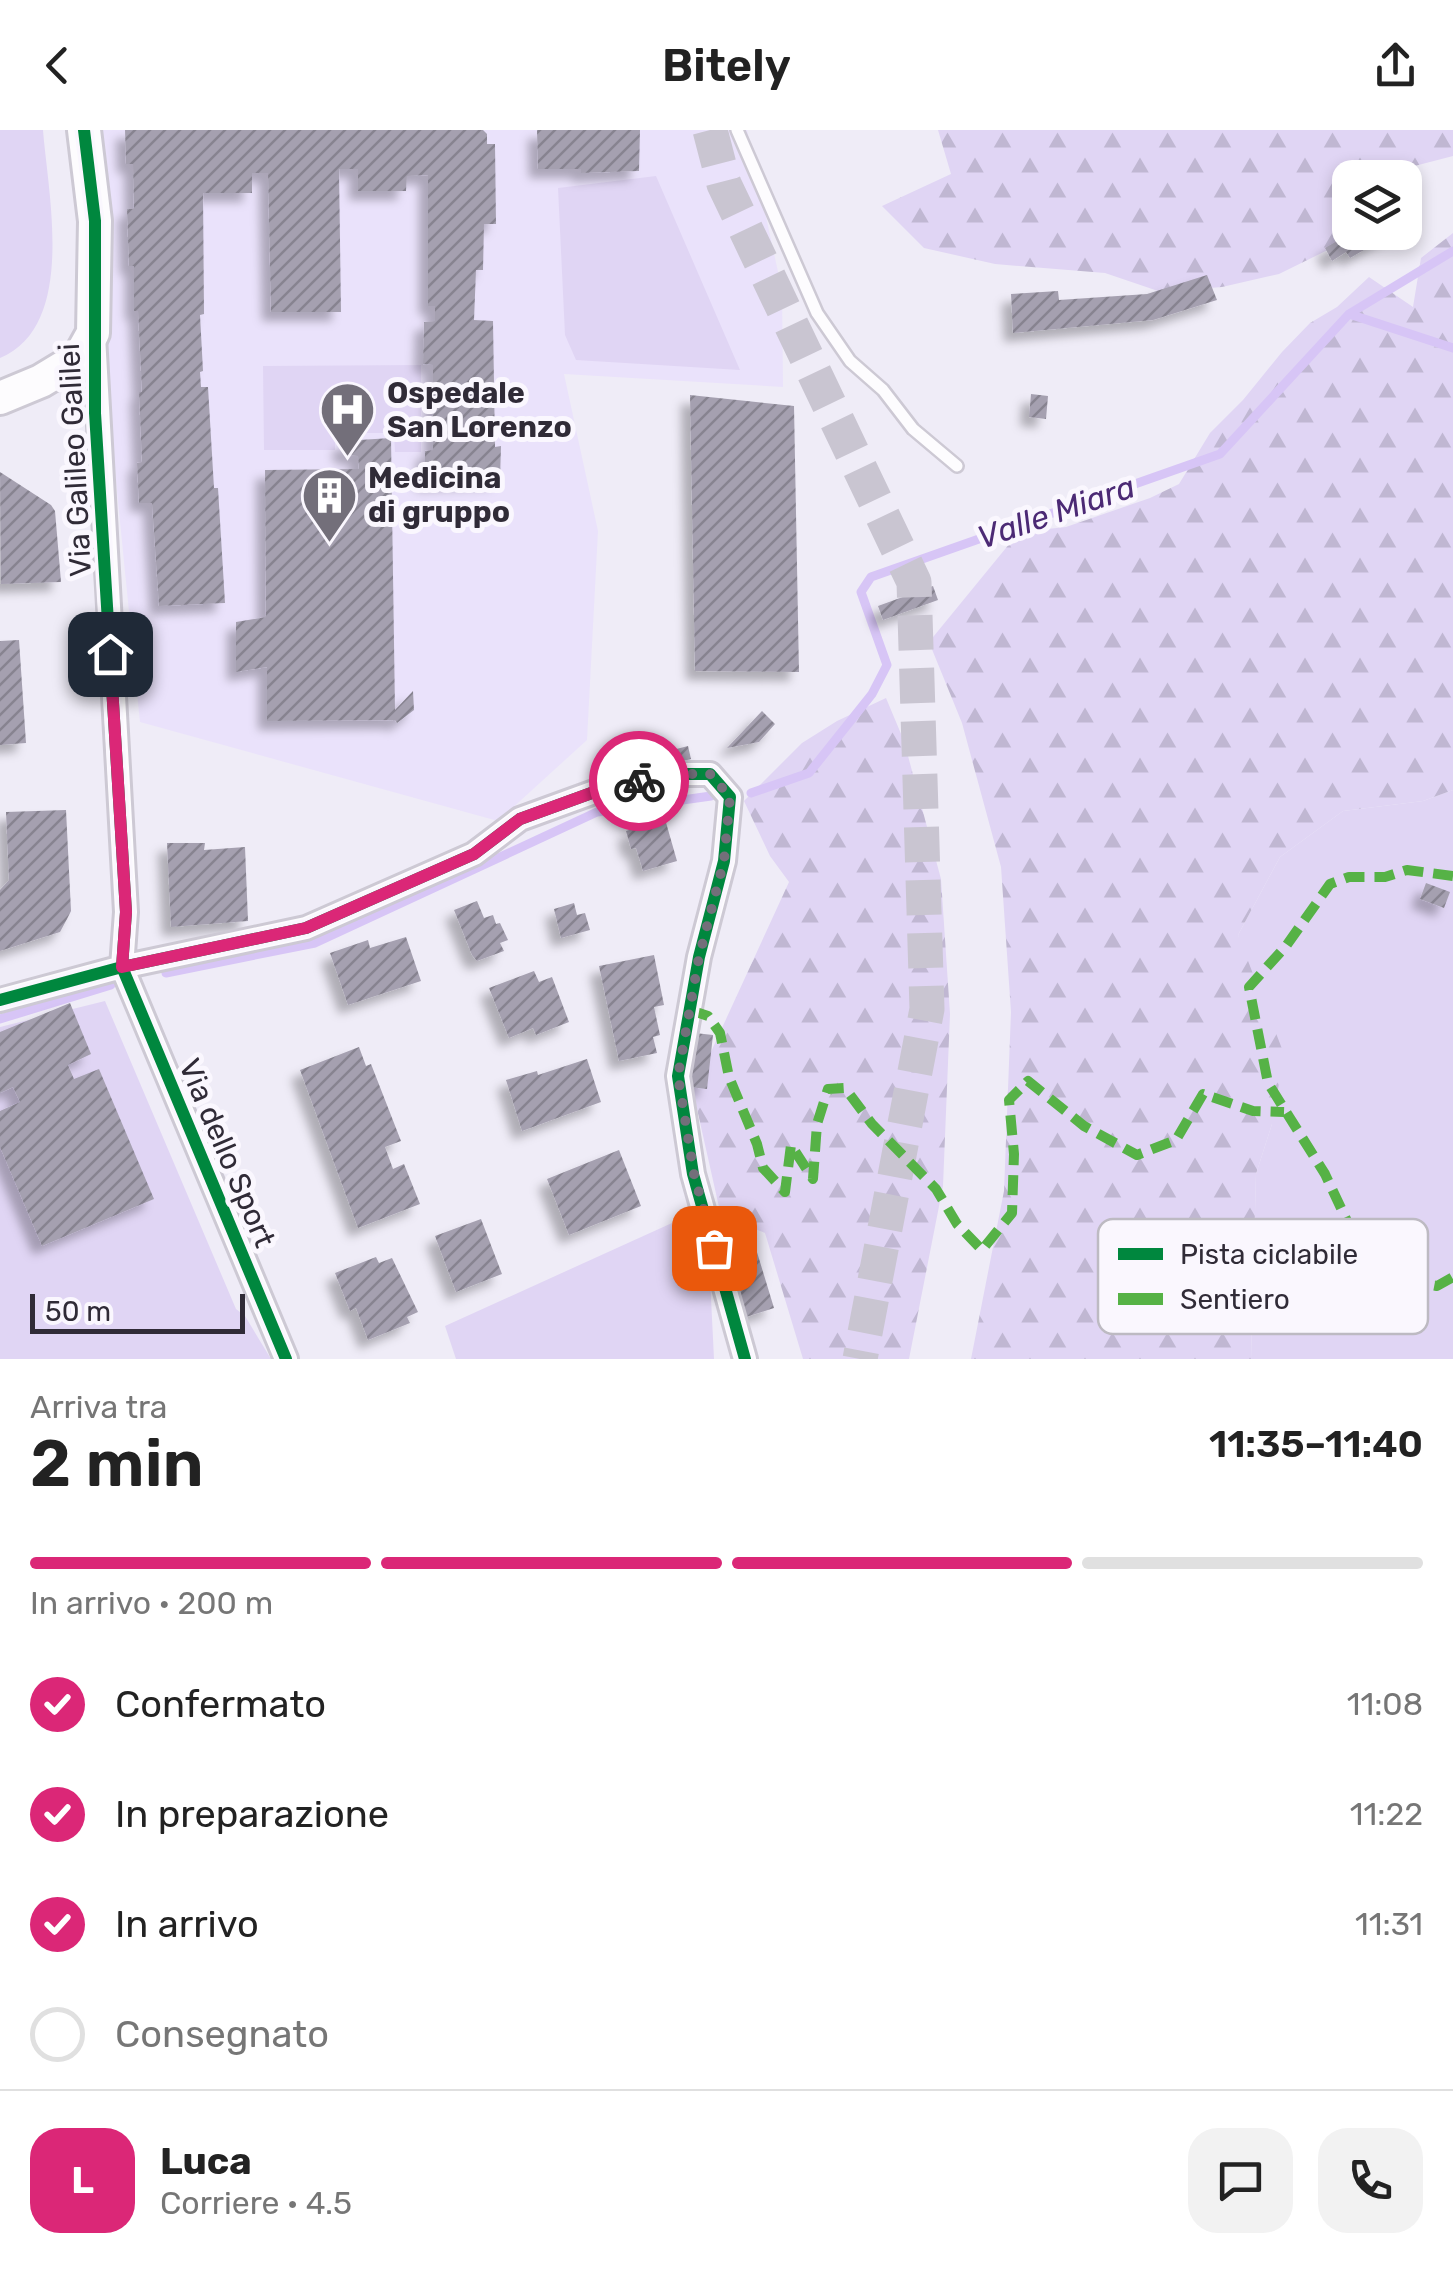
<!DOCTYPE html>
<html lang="it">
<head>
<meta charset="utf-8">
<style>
  :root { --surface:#fff; --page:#f2f2f2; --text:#222; --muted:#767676; --line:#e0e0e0; --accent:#db2777 }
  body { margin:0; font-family:Rubik,sans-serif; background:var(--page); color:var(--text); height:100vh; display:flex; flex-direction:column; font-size:38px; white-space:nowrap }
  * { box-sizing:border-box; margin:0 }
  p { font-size:32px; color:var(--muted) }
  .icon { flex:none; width:55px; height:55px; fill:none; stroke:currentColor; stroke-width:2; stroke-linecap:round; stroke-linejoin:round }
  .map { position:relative; height:1229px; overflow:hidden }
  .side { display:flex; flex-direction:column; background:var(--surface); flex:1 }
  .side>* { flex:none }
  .tools { position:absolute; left:1332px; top:30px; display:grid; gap:20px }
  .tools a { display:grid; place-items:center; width:90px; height:90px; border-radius:20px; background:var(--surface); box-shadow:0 5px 15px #0003; font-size:50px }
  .scale { position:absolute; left:30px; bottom:25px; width:215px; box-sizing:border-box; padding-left:10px; border:5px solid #302b37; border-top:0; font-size:28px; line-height:35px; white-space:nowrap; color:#302b37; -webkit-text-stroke:8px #faf7fe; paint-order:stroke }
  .pin { position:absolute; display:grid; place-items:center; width:85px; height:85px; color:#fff; margin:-42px; border-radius:20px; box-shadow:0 5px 15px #0006 }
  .courier { position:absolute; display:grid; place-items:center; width:100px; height:100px; margin:-50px; border:8px solid #db2777; border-radius:50%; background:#fff; color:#222; box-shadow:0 2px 12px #0007 }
  .overview em { font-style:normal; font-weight:600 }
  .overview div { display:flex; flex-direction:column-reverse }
  .overview { display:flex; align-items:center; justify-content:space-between; height:170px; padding:0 30px }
  h1 { font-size:65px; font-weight:600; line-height:75px }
  .bar { display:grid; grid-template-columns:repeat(4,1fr); gap:15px 10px; align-content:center; height:120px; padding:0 30px }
  .bar i { height:12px; border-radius:8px; background:var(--line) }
  .bar .selected { background:var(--accent) }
  .bar p { grid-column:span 4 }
  .line { display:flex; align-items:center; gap:25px; padding:0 30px; border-top:2px solid var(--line) }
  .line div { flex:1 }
  .round { display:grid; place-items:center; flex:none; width:105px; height:105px; border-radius:30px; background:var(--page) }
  ol { padding:0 30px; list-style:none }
  li { display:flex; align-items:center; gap:30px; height:110px }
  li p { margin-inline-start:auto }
  li .icon { padding:10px; border-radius:50%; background:var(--accent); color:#fff; stroke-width:4 }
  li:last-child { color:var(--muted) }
  li i { width:55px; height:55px; border:5px solid var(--line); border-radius:50% }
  header { display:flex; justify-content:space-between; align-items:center; height:130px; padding:0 30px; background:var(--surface); font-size:45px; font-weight:600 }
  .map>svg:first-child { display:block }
</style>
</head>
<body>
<header><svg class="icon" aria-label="back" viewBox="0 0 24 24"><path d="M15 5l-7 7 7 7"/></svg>Bitely<svg class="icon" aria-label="share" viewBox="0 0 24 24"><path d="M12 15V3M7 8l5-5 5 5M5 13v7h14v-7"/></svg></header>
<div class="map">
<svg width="1453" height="1229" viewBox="0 0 1453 1229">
  <defs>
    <pattern id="forest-firs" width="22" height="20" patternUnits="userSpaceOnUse" patternTransform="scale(2.5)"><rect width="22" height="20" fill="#e0d5f4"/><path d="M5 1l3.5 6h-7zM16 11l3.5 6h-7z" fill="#c0b7d2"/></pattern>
    <pattern id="building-hatch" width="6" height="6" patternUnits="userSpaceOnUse" patternTransform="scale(2.5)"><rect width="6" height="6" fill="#a5a0b0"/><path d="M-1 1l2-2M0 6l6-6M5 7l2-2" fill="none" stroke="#878390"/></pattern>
    <filter id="shadow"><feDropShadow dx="-9" dy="9" stdDeviation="5" flood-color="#0004"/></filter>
  </defs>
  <rect width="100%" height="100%" fill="#efecf7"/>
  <!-- built -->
  <path fill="#eae2fb" d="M81,0H747L782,160L783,257L564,244L598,401L587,610L498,691L140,592Z"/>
  <!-- green -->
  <path fill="#e0d5f4" d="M0,0H43C48,65 77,196 0,228Z
    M656,46L740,240L576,230L565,205L558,58Z
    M421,235V322H395L394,303H335V320H264L263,236Z
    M1453,660V1229H1251L1256,1044L1272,994L1238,805L1280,727L1343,681L1423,671Z
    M105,871L236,1179L245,1186L271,1229H0V897Z
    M683,1088L709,1127L714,1229H456L445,1196Z"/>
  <!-- forest -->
  <path fill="url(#forest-firs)" d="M938,0H1453V26L1403,39L1395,47L1350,48L1352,103L1346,111L1279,144L1222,157L1161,162L1105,143L995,134L924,118L882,76L951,44Z
    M1453,103V660L1423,671L1343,681L1280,727L1238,805L1284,924L1272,994L1256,1044L1251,1229H971L1004,1061L1011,882L1001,737L962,593L929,512L1019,402L1066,397L1150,368L1179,354L1210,303L1243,270L1282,222L1310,193L1337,177L1369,147L1413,177L1421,128Z
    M886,568L904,611L941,749L950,884L943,1056L909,1229H803L765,1103L721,1086L693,961L789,752L770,726L744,671L802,613L837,591Z"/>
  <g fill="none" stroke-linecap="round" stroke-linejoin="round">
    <!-- stream -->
    <path stroke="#d7c5f6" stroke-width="9" d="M1349,184L1453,218
      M751,663L809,643L872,564L887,535L861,462L871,447L1220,324L1349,184L1453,121
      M166,843L315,813L597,682L711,666
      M0,889L111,855"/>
  </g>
  <!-- building -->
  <path fill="url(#building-hatch)" filter="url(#shadow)" d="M125,0H483L487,4V14H495L496,94H484L483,140H476L474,190L493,191L495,317L501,316L500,349L425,352V321L433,320V235L423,234L424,192L435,191V176H428V45L407,46L406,61H358V39H339L341,182H271L268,43H252V63H203L204,184L200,185L203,241L200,242L201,257H208L214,358H218L225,473L159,476L152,373H139L137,333L142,332L139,262H142L138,181H134V136H129L127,79H134L133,34H126Z
    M537,0H640L639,41L581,43V39H538Z
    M1353,102H1395L1350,128L1346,122L1332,131L1325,118Z
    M1207,145L1217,170L1153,190L1013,203L1011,164L1058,161L1059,170L1147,164Z
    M1031,264L1048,266L1046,289L1029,287Z
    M690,265L794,276L799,542L695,541Z
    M391,308L395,580L413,561L414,580L397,593L395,590L267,591V537L236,542V492L266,487L265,340L359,339L358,326L346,325L341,320L343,311Z
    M0,342L51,375L55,381L61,452L1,454Z
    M933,456L938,470L883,490L878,476Z
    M19,510L26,613L0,615V511Z
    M762,581L775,594L759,612L727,618Z
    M688,616L691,629L665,636L661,623Z
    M66,680L71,781L67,789L60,802L0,821V760L9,750L6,682Z
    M665,689L677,731L643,741L636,718L631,719L626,701Z
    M167,713H205L204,720L245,717L248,791L171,797Z
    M1426,753L1450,762L1444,778L1420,769Z
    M477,771L484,788L493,785L496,794L500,793L508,810L500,813L504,821L477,831L472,825L454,780Z
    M574,773L577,785L585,783L590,800L561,808L554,779Z
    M406,807L421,851L348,875L330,823L368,810L370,818Z
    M654,825L664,875L654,877L660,905L653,907L657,923L619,931L599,836Z
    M534,841L539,852L552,847L569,892L536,905L533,898L509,908L489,858Z
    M70,873L91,924L68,935L74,949L99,939L154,1069L42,1116L0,1017V981L20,972L13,957L0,963V902Z
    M695,903L713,905L707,959L689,957Z
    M359,917L366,936L371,934L401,1011L385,1017L393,1039L404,1034L420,1074L358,1098L300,940Z
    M587,929L601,972L522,1001L506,950L537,941L538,945Z
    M619,1020L641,1076L569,1105L547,1049Z
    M481,1089L502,1144L456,1162L435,1106Z
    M753,1109L774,1178L743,1188L717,1121Z
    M376,1127L379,1133L392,1128L418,1182L407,1187L410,1193L368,1210L356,1178L350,1181L335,1143Z"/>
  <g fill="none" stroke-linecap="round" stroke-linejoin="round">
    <!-- primary-tunnel -->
    <path stroke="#c9c5d1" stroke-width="35" stroke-dasharray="35 18" stroke-linecap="butt" d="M710,0L724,54L914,452L927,879L860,1229"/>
    <defs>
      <path id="lane" d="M737,0L817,183L850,231L883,260L913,299L957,336"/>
      <path id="street" d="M94,206L126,782L122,837L286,1229
        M0,870L122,837L306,798L474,724L520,689L608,657L672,644H710L730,667L724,731L699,827L678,946L693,1044L745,1229"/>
      <path id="secondary" d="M0,268L41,251L79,228L93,203L95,91L84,0"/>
    </defs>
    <!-- lane casing -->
    <use href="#lane" stroke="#cdc9d4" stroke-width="16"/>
    <!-- street casing -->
    <use href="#street" stroke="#cdc9d4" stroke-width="28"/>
    <!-- secondary casing -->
    <use href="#secondary" stroke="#cdc9d4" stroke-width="38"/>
    <!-- lane -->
    <use href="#lane" stroke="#fdfcfe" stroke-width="11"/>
    <!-- street -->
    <use href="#street" stroke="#fdfcfe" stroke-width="22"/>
    <!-- secondary -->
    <use href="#secondary" stroke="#fdfcfe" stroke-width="32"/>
    <!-- quiet -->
    <path stroke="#56b246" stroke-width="10" stroke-dasharray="20 10" stroke-linecap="butt" d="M1453,746L1407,740L1385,747H1349L1330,754L1286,816L1249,857L1268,953L1325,1044L1354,1106L1391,1147L1437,1156L1453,1147
      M690,880L708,886L720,903L729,947L757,1014L763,1038L785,1062L791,1015L813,1049L817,994L828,959L845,958L872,994L936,1059L957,1094L982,1120L1012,1083L1014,1024L1009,970L1028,951L1084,996L1137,1025L1176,1010L1203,964L1253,981L1284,982"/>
    <defs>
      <path id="cycleway" d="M84,0L95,91V283L126,782L122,837L286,1229
        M0,870L122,837L306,798L474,724L520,689L608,657L672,644H710L730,667L724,731L699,827L678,946L693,1044L745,1229"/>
    </defs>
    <!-- cycleway casing -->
    <use href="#cycleway" stroke="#faf7fe" stroke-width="19"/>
    <!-- cycleway -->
    <use href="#cycleway" stroke="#00873e" stroke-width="12"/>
  </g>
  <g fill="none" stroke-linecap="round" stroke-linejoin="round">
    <!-- done -->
    <path stroke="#736f7a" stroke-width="10" stroke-dasharray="0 18" d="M639,651L672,644H710L730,667L724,731L699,827L678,946L694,1044L714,1118"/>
    <!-- route -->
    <path stroke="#db2777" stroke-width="12" d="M110,524L126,782L122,837L306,798L474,724L520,689L608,657L639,651"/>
  </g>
  <!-- icons -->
  <defs>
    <symbol id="hospital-pin" viewBox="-11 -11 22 30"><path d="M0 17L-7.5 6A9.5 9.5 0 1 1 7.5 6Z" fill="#736f7a" stroke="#faf7fe"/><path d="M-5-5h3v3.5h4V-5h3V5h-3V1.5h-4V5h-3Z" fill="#fff"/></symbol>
    <symbol id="building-pin" viewBox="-11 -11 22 30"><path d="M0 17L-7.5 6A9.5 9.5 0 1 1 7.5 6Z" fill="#736f7a" stroke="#faf7fe"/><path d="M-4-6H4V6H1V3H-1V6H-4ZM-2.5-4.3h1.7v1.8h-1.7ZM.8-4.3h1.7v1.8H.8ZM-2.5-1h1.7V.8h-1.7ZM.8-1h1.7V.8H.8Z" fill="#fff"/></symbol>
  </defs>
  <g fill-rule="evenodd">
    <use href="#hospital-pin" x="316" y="248" width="63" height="86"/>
    <use href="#building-pin" x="298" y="334" width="63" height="86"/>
  </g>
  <g text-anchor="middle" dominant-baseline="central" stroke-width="10" stroke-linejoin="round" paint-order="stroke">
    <!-- poi labels -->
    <g font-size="30" font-weight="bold" fill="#302b37" stroke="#faf7fe" text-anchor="start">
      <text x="387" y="263">Ospedale<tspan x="387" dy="34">San Lorenzo</tspan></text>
      <text x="368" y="348">Medicina<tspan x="368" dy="34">di gruppo</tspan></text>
    </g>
    <!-- street labels -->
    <g font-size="30" fill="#302b37" stroke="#faf7fe">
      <text transform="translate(75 330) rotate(-93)">Via Galileo Galilei</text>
      <text transform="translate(227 1023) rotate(67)">Via dello Sport</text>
    </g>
    <!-- water labels -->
    <g font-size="32" font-style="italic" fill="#4c2a75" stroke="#faf7fe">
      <text transform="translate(1056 382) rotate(-19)">Valle Miara</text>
    </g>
  </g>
  <!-- legend -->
  <rect x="1098" y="1089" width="330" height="115" rx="15" fill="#faf7fe" stroke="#bdbac2" stroke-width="2.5"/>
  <rect x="1118" y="1118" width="45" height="12" fill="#00873e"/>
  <rect x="1118" y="1163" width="45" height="12" fill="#56b246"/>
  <g font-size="28" fill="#302b37">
    <text x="1180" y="1134">Pista ciclabile</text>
    <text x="1180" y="1179">Sentiero</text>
  </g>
</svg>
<div class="tools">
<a><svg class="icon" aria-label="layers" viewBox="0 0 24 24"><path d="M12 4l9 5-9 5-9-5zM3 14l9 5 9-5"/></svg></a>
</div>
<div class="scale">50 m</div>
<div class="pin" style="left:714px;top:1118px;background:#ea580c"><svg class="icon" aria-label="bag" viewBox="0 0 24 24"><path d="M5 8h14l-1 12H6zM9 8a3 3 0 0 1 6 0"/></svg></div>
<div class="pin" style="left:110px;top:524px;background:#1f2937"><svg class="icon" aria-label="home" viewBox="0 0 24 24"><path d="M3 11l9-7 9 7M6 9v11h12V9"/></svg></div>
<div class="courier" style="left:639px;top:651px"><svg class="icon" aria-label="bike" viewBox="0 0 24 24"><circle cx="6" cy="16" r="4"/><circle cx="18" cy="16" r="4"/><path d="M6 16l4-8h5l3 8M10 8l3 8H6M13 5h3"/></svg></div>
</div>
<section class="side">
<div class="overview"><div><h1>2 min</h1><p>Arriva tra</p></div><em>11:35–11:40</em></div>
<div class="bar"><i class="selected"></i><i class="selected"></i><i class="selected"></i><i></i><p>In arrivo · 200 m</p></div>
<ol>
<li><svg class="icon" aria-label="check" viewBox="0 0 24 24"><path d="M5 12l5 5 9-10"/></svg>Confermato<p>11:08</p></li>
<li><svg class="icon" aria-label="check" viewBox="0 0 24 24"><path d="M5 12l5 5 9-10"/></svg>In preparazione<p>11:22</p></li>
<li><svg class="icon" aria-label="check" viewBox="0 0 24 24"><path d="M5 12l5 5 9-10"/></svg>In arrivo<p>11:31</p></li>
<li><i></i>Consegnato</li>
</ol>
<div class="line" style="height:180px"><b class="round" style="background:var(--accent);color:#fff">L</b><div><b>Luca</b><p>Corriere · 4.5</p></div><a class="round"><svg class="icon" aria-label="chat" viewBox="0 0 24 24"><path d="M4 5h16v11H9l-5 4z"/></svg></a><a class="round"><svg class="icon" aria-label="phone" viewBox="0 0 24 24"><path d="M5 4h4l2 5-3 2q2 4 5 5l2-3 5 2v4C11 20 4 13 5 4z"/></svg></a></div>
</section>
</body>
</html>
